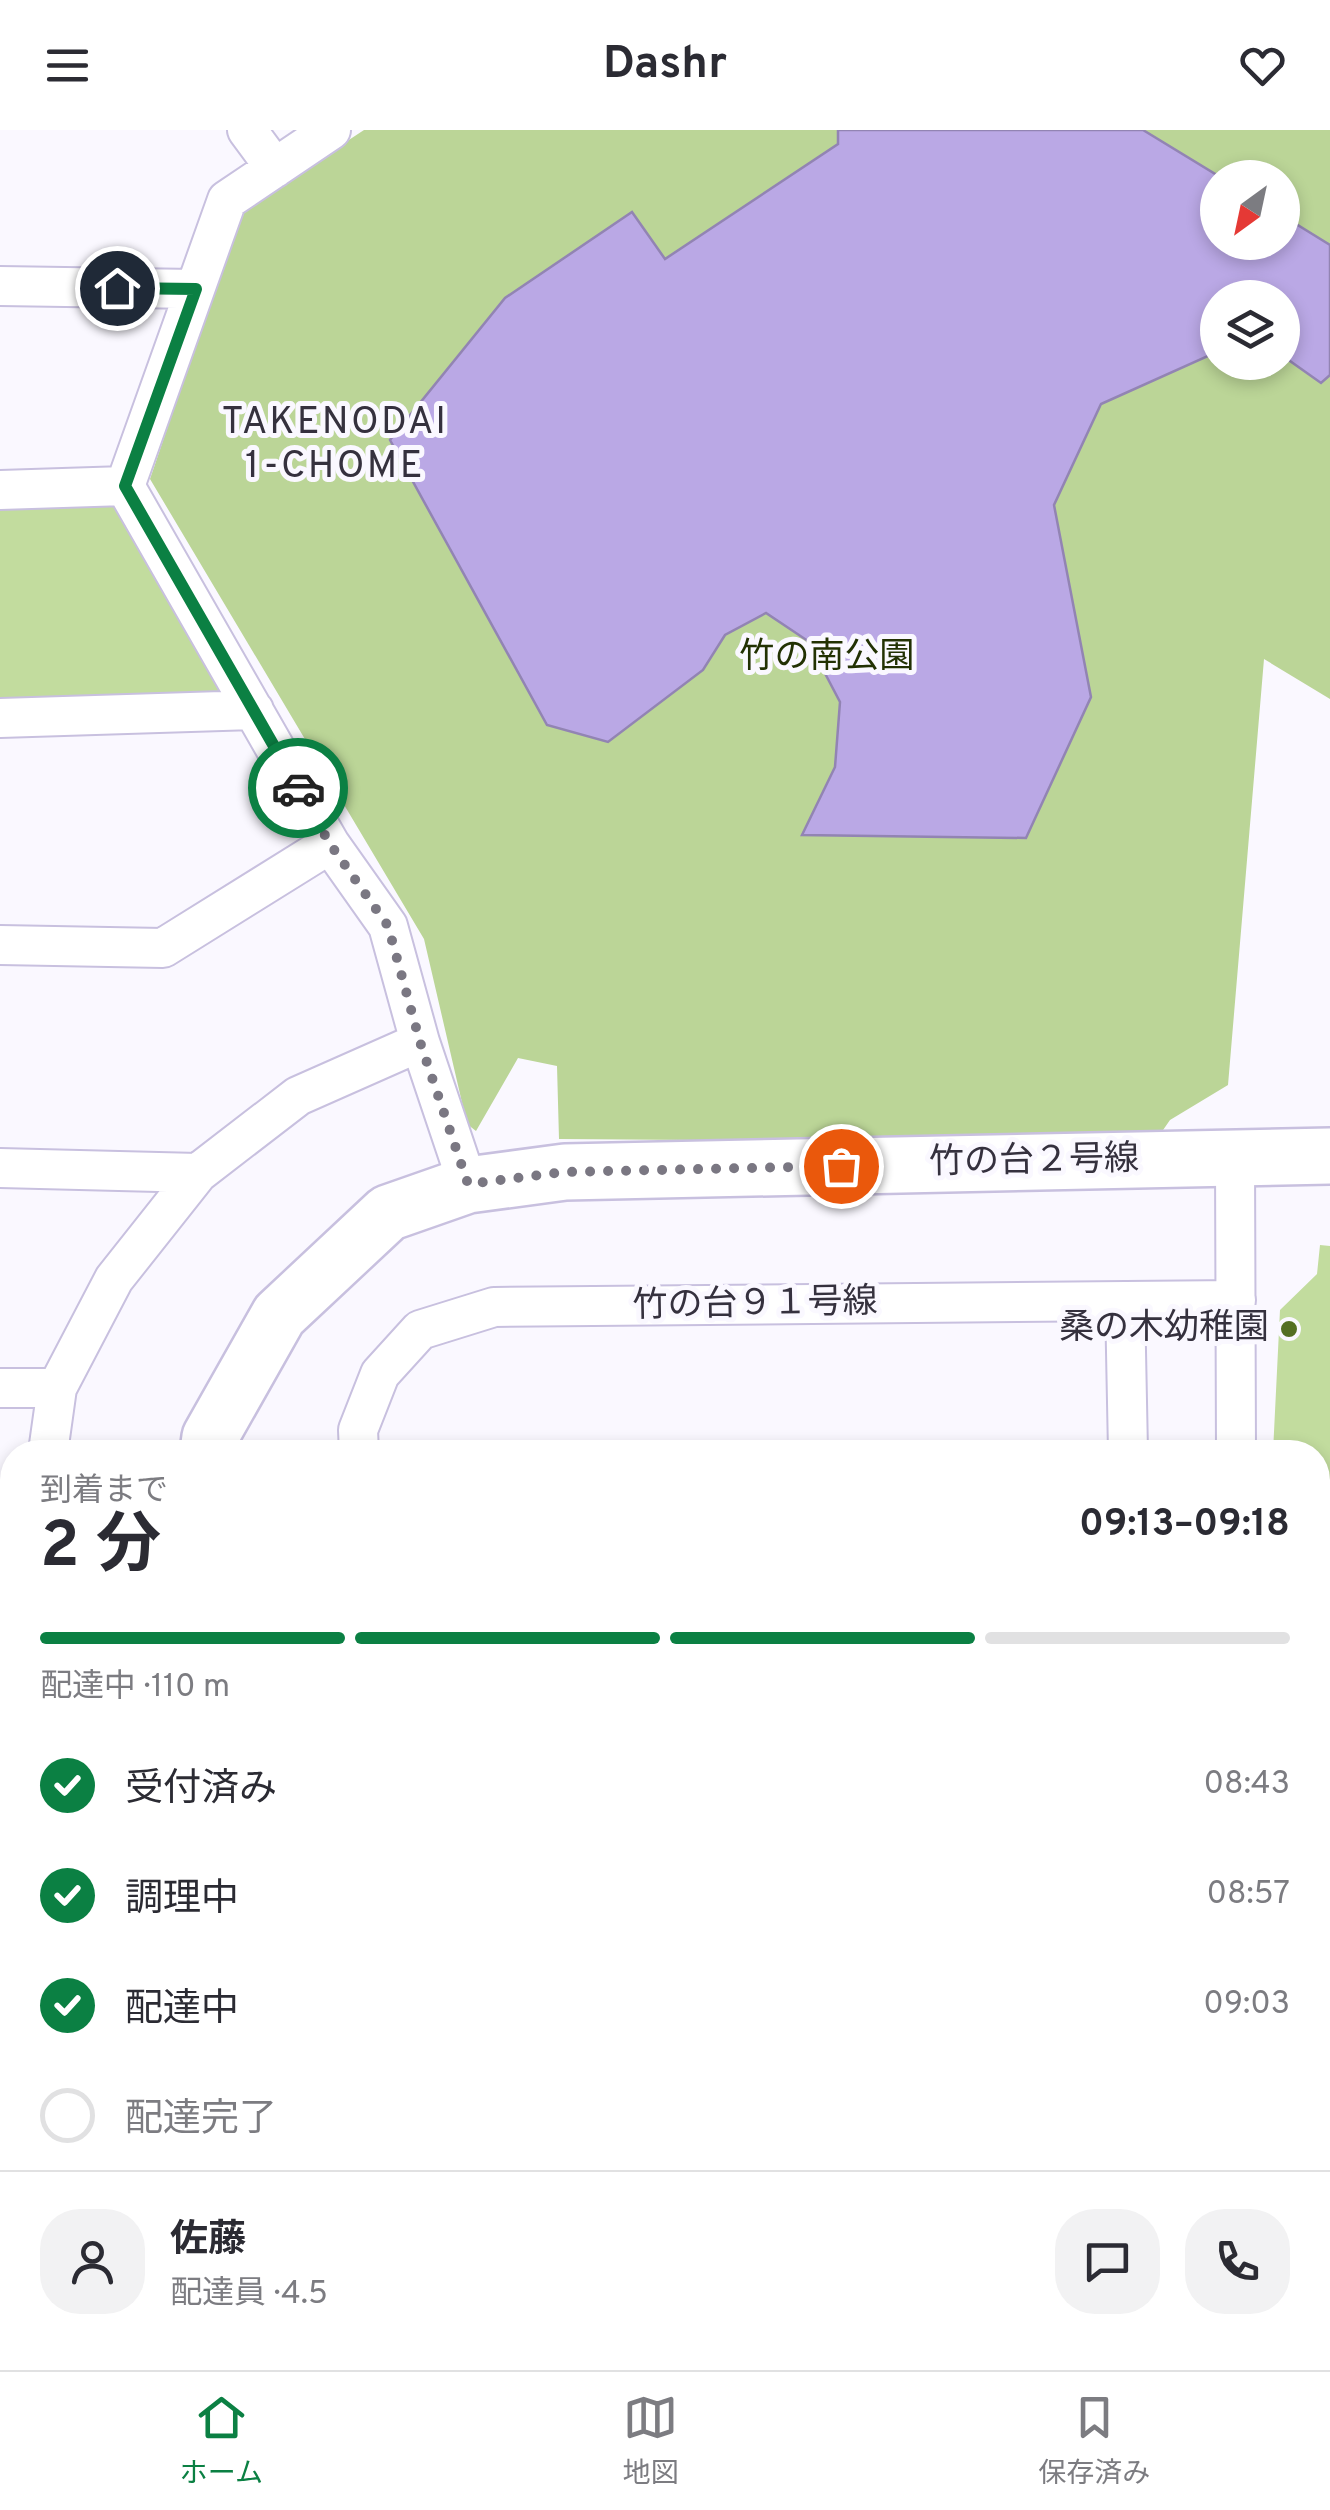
<!DOCTYPE html>
<html lang="ja">
<head>
<meta charset="utf-8">
<style>
  :root { --surface:#fff; --page:#f2f2f3; --text:#2b2b33; --muted:#7c7c81; --line:#e1e1e2; --accent:#0b8043 }
  body { margin:0; font-family:Overpass,"Noto Sans JP",sans-serif; background:var(--page); color:var(--text); height:100vh; display:flex; flex-direction:column; font-size:38px; white-space:nowrap }
  * { box-sizing:border-box; margin:0 }
  p { font-size:32px; color:var(--muted) }
  .icon { flex:none; width:55px; height:55px; fill:none; stroke:currentColor; stroke-width:2; stroke-linecap:round; stroke-linejoin:round }
  .map { position:relative; flex:1; overflow:hidden }
  .drawer { position:absolute; left:0px; top:1310px; width:1330px; height:930px; display:flex; flex-direction:column; background:var(--surface); border-radius:40px 40px 0 0; box-shadow:0 5px 15px #0003 }
  .drawer>* { flex:none }
  .needle { width:65px; rotate:213deg }
  .tools { position:absolute; left:1200px; top:30px; display:grid; gap:20px }
  .tools a { display:grid; place-items:center; width:100px; height:100px; border-radius:50%; background:var(--surface); box-shadow:0 5px 15px #0003; font-size:50px }
  .pin { position:absolute; display:grid; place-items:center; width:85px; height:85px; color:#fff; margin:-42px; border:5px solid #fff; border-radius:50%; box-shadow:0 2px 10px #0007 }
  .courier { position:absolute; display:grid; place-items:center; width:100px; height:100px; margin:-50px; border:8px solid #0b8043; border-radius:50%; background:#fff; color:#222; box-shadow:0 2px 12px #0007 }
  .headline em { font-style:normal; font-weight:700 }
  .headline div { display:flex; flex-direction:column-reverse }
  .headline { display:flex; align-items:center; justify-content:space-between; height:170px; padding:0 40px }
  h1 { font-size:65px; font-weight:700; line-height:75px }
  .bar { display:grid; grid-template-columns:repeat(4,1fr); gap:15px 10px; align-content:center; height:120px; padding:0 40px }
  .bar i { height:12px; border-radius:8px; background:var(--line) }
  .bar .selected { background:var(--accent) }
  .bar p { grid-column:span 4 }
  .line { display:flex; align-items:center; gap:25px; padding:0 40px; border-top:2px solid var(--line) }
  .line div { flex:1 }
  .round { display:grid; place-items:center; flex:none; width:105px; height:105px; border-radius:40px; background:var(--page) }
  ol { padding:0 40px; list-style:none }
  li { display:flex; align-items:center; gap:30px; height:110px }
  li p { margin-inline-start:auto }
  li .icon { padding:10px; border-radius:50%; background:var(--accent); color:#fff; stroke-width:4 }
  li:last-child { color:var(--muted) }
  li i { width:55px; height:55px; border:5px solid var(--line); border-radius:50% }
  header { display:flex; justify-content:space-between; align-items:center; height:130px; padding:0 40px; background:var(--surface); font-size:45px; font-weight:700 }
  .dock { display:flex; justify-content:space-around; align-items:center; height:140px; border-top:2px solid var(--line); background:var(--surface); font-size:28px; color:var(--muted) }
  .dock a { display:grid; justify-items:center; gap:5px }
  .dock .selected { color:var(--accent) }
  .map>svg:first-child { display:block }
</style>
</head>
<body>
<header><svg class="icon" aria-label="menu" viewBox="0 0 24 24"><path d="M4 6h16M4 12h16M4 18h16"/></svg>Dashr<svg class="icon" aria-label="heart" viewBox="0 0 24 24"><path d="M12 20l-8-8c-3-5 5-10 8-4 3-6 11-1 8 4z"/></svg></header>
<div class="map">
<svg width="1330" height="2240" viewBox="0 0 1330 2240">
  <rect width="100%" height="100%" fill="#faf8ff"/>
  <!-- green -->
  <path fill="#c2dc9e" d="M134,372L246,568L0,573V380Z
    M1320,1115L1330,1116V1377L1318,1376V1322H1273L1280,1180L1317,1144Z"/>
  <!-- forest -->
  <path fill="#bbd597" d="M364,0H838V14L665,129L703,540L725,505L766,483L808,511L840,572L835,637L803,704L1091,567L1054,375L1101,274L1217,222L1218,232H1282L1283,226L1321,253L1330,245V569L1264,529L1228,955L1170,990L1154,1013L559,1009L557,936L518,928L476,1001L467,994L424,809L150,349L241,81Z
    M1143,0H1330V115L1283,86L1282,48L1220,47Z"/>
  <!-- water -->
  <path fill="#baa8e5" stroke="#9284b3" stroke-width="2.5" d="M838,0H1143L1220,47L1218,48V112H1282L1283,86L1330,115V245L1321,253L1283,226L1282,168H1218L1217,222L1101,274L1054,375L1091,567L1026,708L802,705L835,637L840,572L808,511L766,483L725,505L703,540L608,612L547,595L390,310L505,168L632,82L665,129L838,14Z"/>
  <g fill="none" stroke-linecap="round" stroke-linejoin="round">
    <defs>
      <path id="street" d="M247,0L275,38
        M331,0L227,70L125,356L330,714L388,796L420,912L468,1055
        M0,156L195,159
        M0,360L125,356
        M0,588L254,580
        M0,815L163,818L330,714
        M1235,1028L1236,1322
        M0,1038L198,1043
        M1125,1171L1128,1322
        M0,1258H57
        M48,1322L57,1258L114,1149L198,1043L298,966L420,912
        M359,1322L358,1300L380,1244L420,1200L494,1177L1236,1170
        M0,1471H12
        M0,1678L12,1679
        M0,1858H12
        M1318,1861H1330
        M0,1913L12,1912
        M1318,2003H1330
        M0,2019H12
        M107,2240L354,2234L1330,2238"/>
      <path id="secondary" d="M208,1322L210,1307L279,1185L388,1083L468,1055L565,1042L1330,1026
        M195,2228V2240"/>
    </defs>
    <!-- street casing -->
    <use href="#street" stroke="#c8c0df" stroke-width="42"/>
    <!-- secondary casing -->
    <use href="#secondary" stroke="#c8c0df" stroke-width="60"/>
    <!-- street -->
    <use href="#street" stroke="#fff" stroke-width="38"/>
    <!-- secondary -->
    <use href="#secondary" stroke="#fff" stroke-width="55"/>
  </g>
  <g fill="none" stroke-linecap="round" stroke-linejoin="round">
    <!-- done -->
    <path stroke="#7a7782" stroke-width="10" stroke-dasharray="0 18" d="M298,658L330,714L388,796L420,912L468,1054L565,1042L841,1036"/>
    <!-- route -->
    <path stroke="#0b8043" stroke-width="12" d="M117,158L196,159L125,356L298,658"/>
  </g>
  <!-- markers -->
  <circle fill="#546f22" stroke="#faf8ff" stroke-width="4" cx="1289" cy="1199" r="10"/>
  <g text-anchor="middle" dominant-baseline="central" stroke-width="10" stroke-linejoin="round" paint-order="stroke">
    <!-- park labels -->
    <g font-size="35" fill="#223103" stroke="#faf8ff">
      <text x="827" y="528">竹の南公園</text>
    </g>
    <!-- street labels -->
    <g font-size="35" fill="#35313e" stroke="#faf8ff">
      <text transform="translate(1034 1032) rotate(-1)">竹の台２号線</text>
      <text transform="translate(755 1175) rotate(-1)">竹の台９１号線</text>
    </g>
    <!-- poi labels -->
    <g font-size="35" fill="#35313e" stroke="#faf8ff" text-anchor="end">
      <text x="1269" y="1199">桑の木幼稚園</text>
    </g>
    <!-- neighbourhood labels -->
    <g font-size="38" letter-spacing="2.5" fill="#35313e" stroke="#faf8ff">
      <text x="335" y="293">TAKENODAI<tspan x="335" dy="44">1-CHOME</tspan></text>
    </g>
  </g>
</svg>
<div class="tools">
<a><svg class="needle" viewBox="-14 -14 28 28"><path d="M0-13l5 13h-10z" fill="#e53935"/><path d="M0 13l5-13h-10z" fill="#7c7c81"/></svg></a>
<a><svg class="icon" aria-label="layers" viewBox="0 0 24 24"><path d="M12 4l9 5-9 5-9-5zM3 14l9 5 9-5"/></svg></a>
</div>
<div class="pin" style="left:841px;top:1036px;background:#ea580c"><svg class="icon" aria-label="bag" viewBox="0 0 24 24"><path d="M5 8h14l-1 12H6zM9 8a3 3 0 0 1 6 0"/></svg></div>
<div class="pin" style="left:117px;top:158px;background:#1f2937"><svg class="icon" aria-label="home" viewBox="0 0 24 24"><path d="M3 11l9-7 9 7M6 9v11h12V9"/></svg></div>
<div class="courier" style="left:298px;top:658px"><svg class="icon" aria-label="car" viewBox="0 0 24 24"><path d="M5 17H2v-5l4-1 3-4h7l3 4 3 1v5h-3M9 17h6M6 11h13"/><circle cx="7" cy="17" r="2"/><circle cx="17" cy="17" r="2"/></svg></div>
<section class="drawer">
<div class="headline"><div><h1>2 分</h1><p>到着まで</p></div><em>09:13–09:18</em></div>
<div class="bar"><i class="selected"></i><i class="selected"></i><i class="selected"></i><i></i><p>配達中 · 110 m</p></div>
<ol>
<li><svg class="icon" aria-label="check" viewBox="0 0 24 24"><path d="M5 12l5 5 9-10"/></svg>受付済み<p>08:43</p></li>
<li><svg class="icon" aria-label="check" viewBox="0 0 24 24"><path d="M5 12l5 5 9-10"/></svg>調理中<p>08:57</p></li>
<li><svg class="icon" aria-label="check" viewBox="0 0 24 24"><path d="M5 12l5 5 9-10"/></svg>配達中<p>09:03</p></li>
<li><i></i>配達完了</li>
</ol>
<div class="line" style="height:180px"><a class="round"><svg class="icon" aria-label="person" viewBox="0 0 24 24"><circle cx="12" cy="8" r="4"/><path d="M4 21q1-7 8-7t8 7"/></svg></a><div><b>佐藤</b><p>配達員 · 4.5</p></div><a class="round"><svg class="icon" aria-label="chat" viewBox="0 0 24 24"><path d="M4 5h16v11H9l-5 4z"/></svg></a><a class="round"><svg class="icon" aria-label="phone" viewBox="0 0 24 24"><path d="M5 4h4l2 5-3 2q2 4 5 5l2-3 5 2v4C11 20 4 13 5 4z"/></svg></a></div>
</section>
</div>
<nav class="dock">
<a class="selected"><svg class="icon" aria-label="home" viewBox="0 0 24 24"><path d="M3 11l9-7 9 7M6 9v11h12V9"/></svg>ホーム</a>
<a><svg class="icon" aria-label="map" viewBox="0 0 24 24"><path d="M3 6l6-2 6 2 6-2v14l-6 2-6-2-6 2zM9 4v14M15 6v14"/></svg>地図</a>
<a><svg class="icon" aria-label="saved" viewBox="0 0 24 24"><path d="M7 4h10v16l-5-4-5 4z"/></svg>保存済み</a>
</nav>
</body>
</html>
